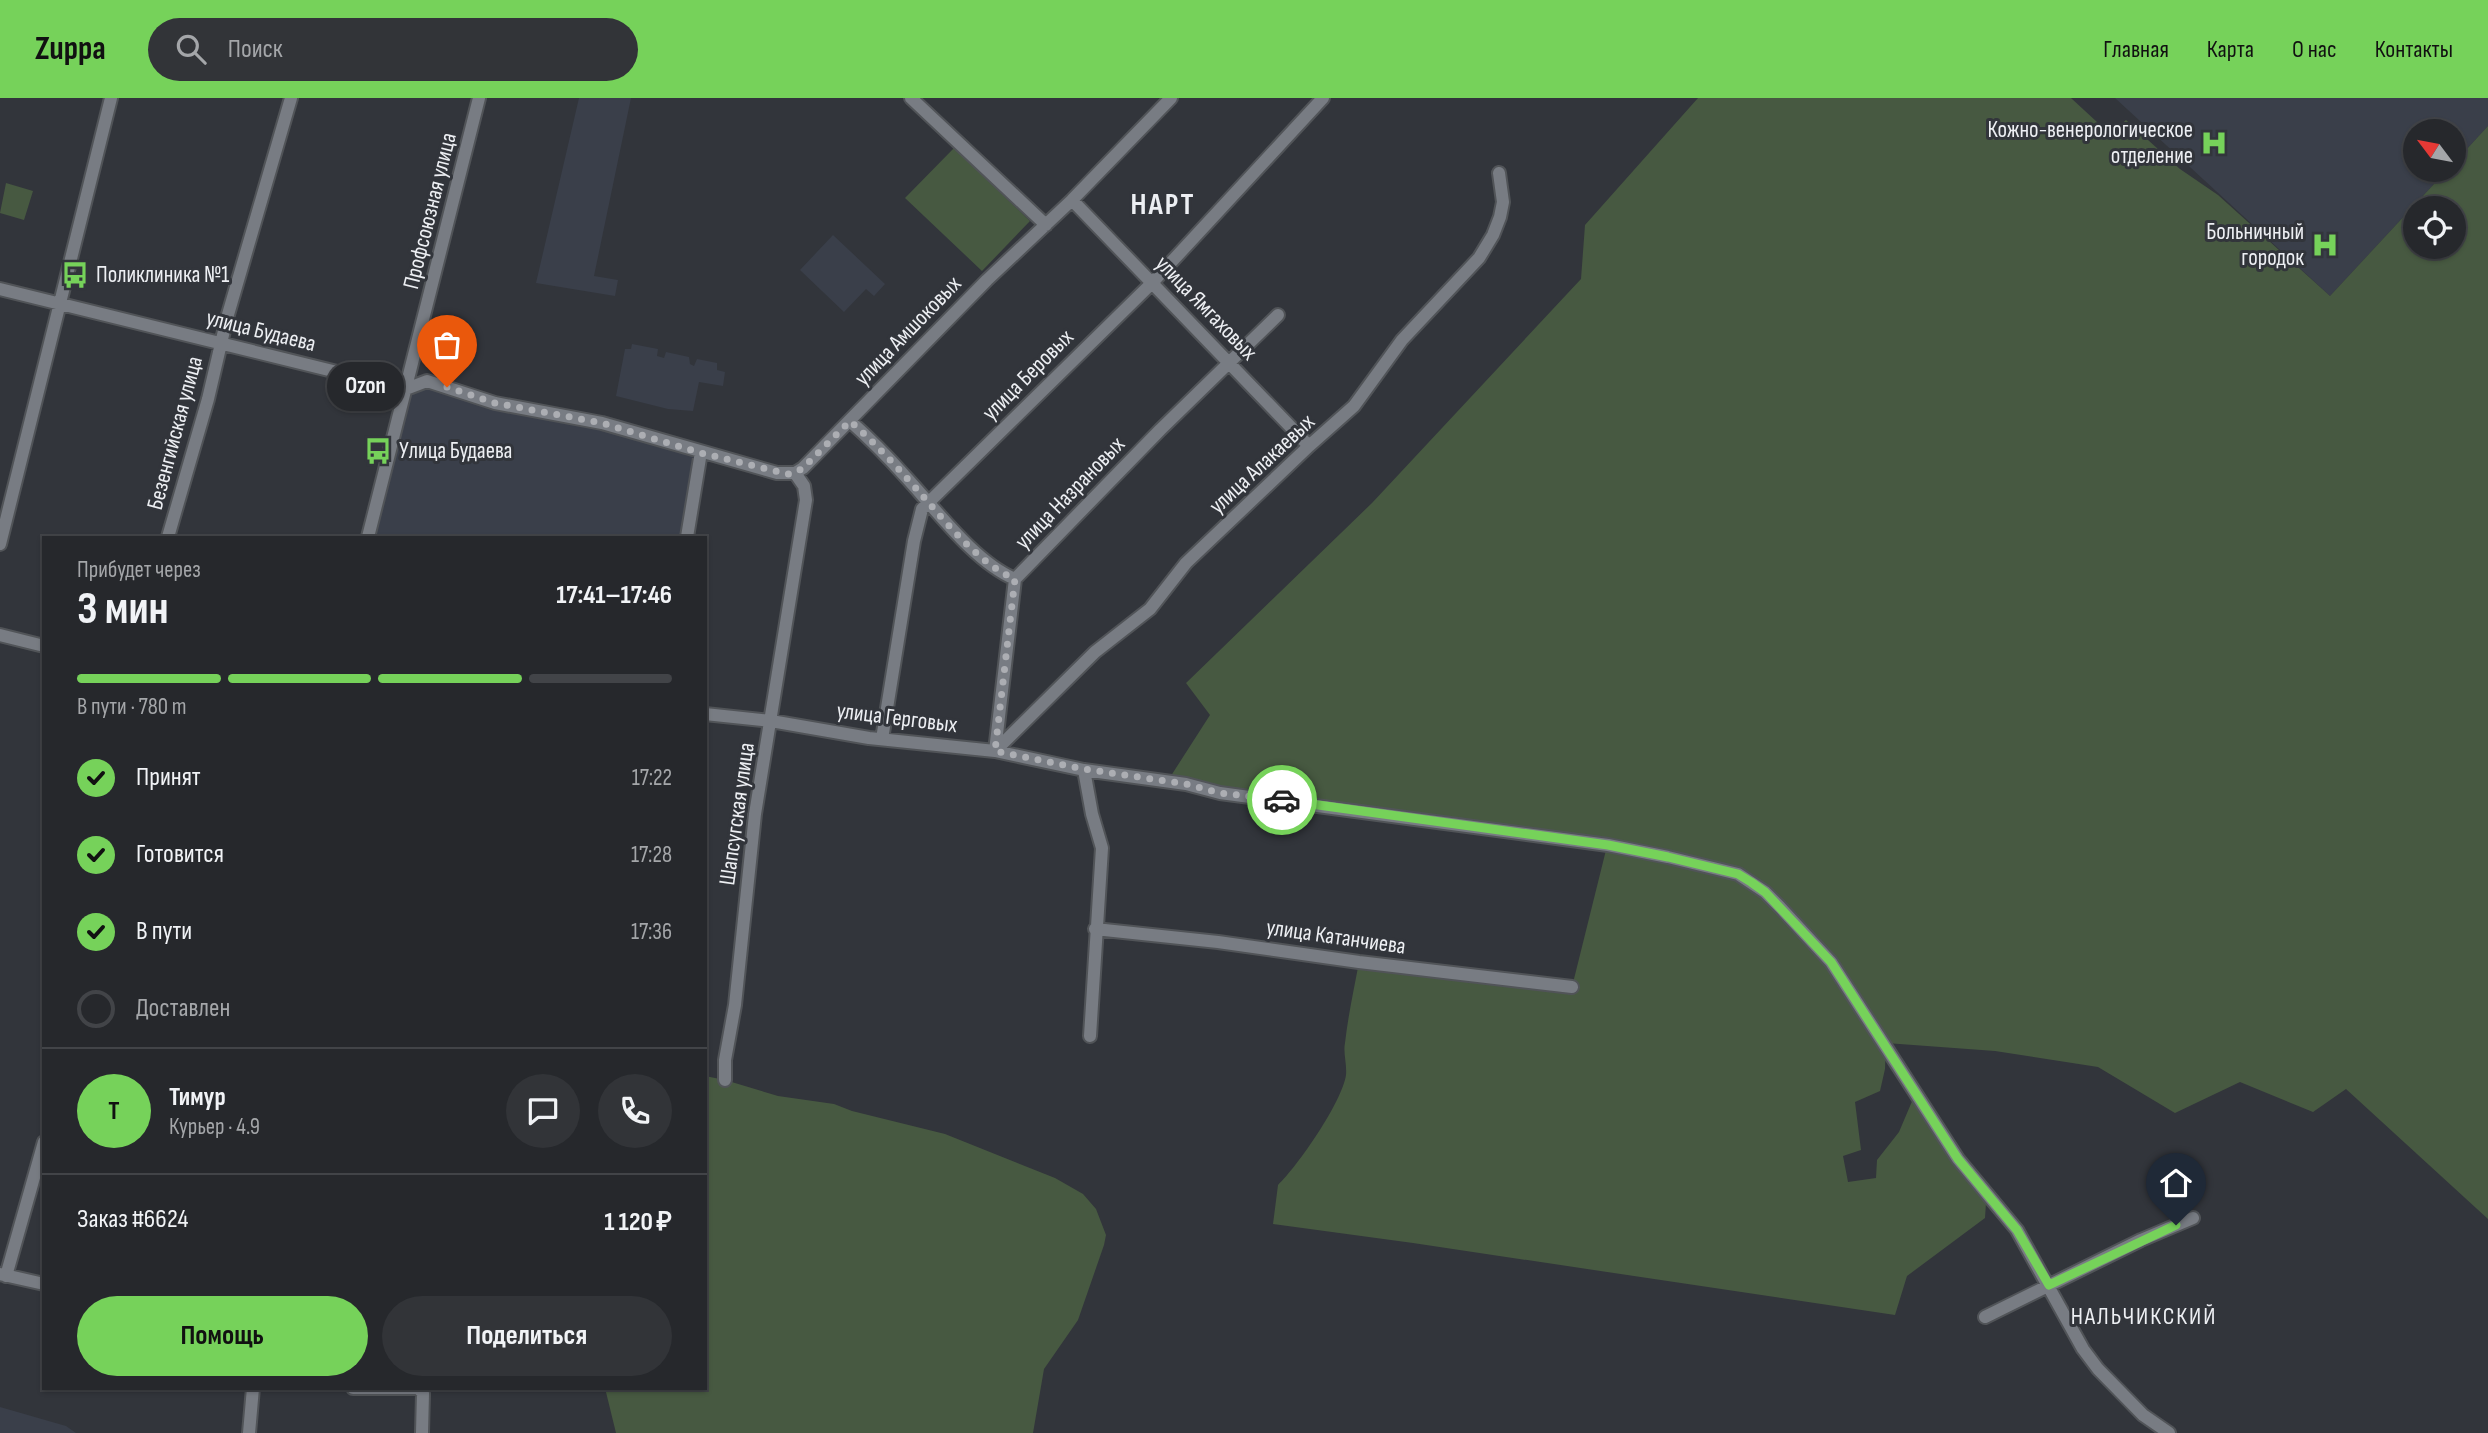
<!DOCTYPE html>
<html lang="ru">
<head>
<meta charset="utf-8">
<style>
  :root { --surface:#26282c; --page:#323438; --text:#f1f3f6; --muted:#a4a6a9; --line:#424448; --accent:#76d25a }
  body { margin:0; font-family:"Sofia Sans Condensed",sans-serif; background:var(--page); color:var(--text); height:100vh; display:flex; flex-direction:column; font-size:26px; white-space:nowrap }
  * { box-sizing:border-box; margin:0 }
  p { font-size:23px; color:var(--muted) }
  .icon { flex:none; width:38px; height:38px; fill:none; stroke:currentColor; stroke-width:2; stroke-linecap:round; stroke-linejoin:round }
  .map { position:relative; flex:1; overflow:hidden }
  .drawer { position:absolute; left:42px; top:438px; width:665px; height:854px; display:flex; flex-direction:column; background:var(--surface); border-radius:0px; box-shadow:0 2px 5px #0004,0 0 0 2px var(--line) }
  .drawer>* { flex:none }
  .needle { width:46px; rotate:302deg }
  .fabs { position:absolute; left:2403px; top:21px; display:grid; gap:14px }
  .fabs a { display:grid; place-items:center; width:63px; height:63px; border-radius:50%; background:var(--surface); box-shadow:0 2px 5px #0004,0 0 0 2px var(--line); font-size:35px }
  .pin { position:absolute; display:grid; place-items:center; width:60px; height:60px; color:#fff; margin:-72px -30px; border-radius:50% 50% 50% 0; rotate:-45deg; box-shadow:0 0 7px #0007 }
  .pin .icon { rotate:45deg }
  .courier { position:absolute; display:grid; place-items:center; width:70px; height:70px; margin:-35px; border:5px solid #76d25a; border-radius:50%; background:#fff; color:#222; box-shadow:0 2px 9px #0007 }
  .bubble { position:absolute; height:49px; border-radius:24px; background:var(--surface); box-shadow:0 2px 5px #0004,0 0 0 2px var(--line); font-size:23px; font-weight:700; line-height:49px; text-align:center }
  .headline em { font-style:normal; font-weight:700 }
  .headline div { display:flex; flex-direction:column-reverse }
  .headline { display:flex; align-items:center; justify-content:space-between; height:119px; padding:0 35px }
  h1 { font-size:46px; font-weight:700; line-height:52px }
  .bar { display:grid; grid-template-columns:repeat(4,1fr); gap:10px 7px; align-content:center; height:84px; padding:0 35px }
  .bar i { height:9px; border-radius:5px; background:var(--line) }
  .bar .current { background:var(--accent) }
  .bar p { grid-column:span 4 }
  .line { display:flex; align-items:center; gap:18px; padding:0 35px; border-top:2px solid var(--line) }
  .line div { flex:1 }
  .round { display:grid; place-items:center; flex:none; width:74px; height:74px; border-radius:37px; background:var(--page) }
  ol { padding:0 35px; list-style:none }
  li { display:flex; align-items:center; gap:21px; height:77px }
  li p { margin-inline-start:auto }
  li .icon { padding:7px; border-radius:50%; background:var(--accent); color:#111; stroke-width:4 }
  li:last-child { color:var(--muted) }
  li i { width:38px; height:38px; border:4px solid var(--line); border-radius:50% }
  .primary-button { display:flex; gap:14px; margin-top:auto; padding:14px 35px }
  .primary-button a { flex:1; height:80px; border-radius:42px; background:var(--accent); color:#111; font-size:28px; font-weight:700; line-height:80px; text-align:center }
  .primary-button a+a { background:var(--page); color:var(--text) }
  header { display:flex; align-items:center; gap:42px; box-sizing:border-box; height:98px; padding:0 35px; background:var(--accent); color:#111 }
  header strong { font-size:33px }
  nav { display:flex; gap:38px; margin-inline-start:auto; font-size:24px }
  .search { width:490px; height:63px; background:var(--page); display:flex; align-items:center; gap:18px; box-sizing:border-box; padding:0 24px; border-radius:38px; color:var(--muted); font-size:26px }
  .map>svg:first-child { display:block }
</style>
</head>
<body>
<header>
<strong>Zuppa</strong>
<div class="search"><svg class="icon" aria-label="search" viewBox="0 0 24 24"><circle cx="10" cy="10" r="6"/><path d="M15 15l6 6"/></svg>Поиск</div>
<nav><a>Главная</a><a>Карта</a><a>О нас</a><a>Контакты</a></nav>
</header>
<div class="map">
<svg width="2488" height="1335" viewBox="0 0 2488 1335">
  <rect width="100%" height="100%" fill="#32353b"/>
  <!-- built -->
  <path fill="#3a3f4a" d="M579,0H631L594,178L618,182L615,198L536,185Z
    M2115,0H2488V28L2454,65V33H2415V72H2447L2330,198Z
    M833,137L885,186L874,198L866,191L844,214L800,172Z
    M632,246L658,251L657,258L664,260L666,254L689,259L690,266L694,268L697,261L717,265V272L725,274L723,288L699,284L693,313L668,311L616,298L625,251H631Z
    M417,286L701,354L687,439H368L406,291Z
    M0,1309L66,1328L76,1335H0Z"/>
  <!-- green -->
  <path fill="#475941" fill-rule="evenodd" d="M1698,0H2071L2110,36L2126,22L2180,71L2218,97L2330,198L2447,72H2454V65L2488,28V1121L2346,991L2313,1014L2240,984L2175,1015L2098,969L1995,953L1886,945L1885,971L1880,993L1855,1004L1861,1052L1843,1058L1848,1084L1876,1080L1877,1062L1899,1034L1913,1001L1986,1105L1985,1120L1907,1178L1895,1217L1413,1145L1273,1126L1278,1087C1298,1068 1342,1004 1346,977C1347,966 1343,955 1345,945C1348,918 1354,891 1359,864L1572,889L1607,748L1167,684L1210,617L1186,585L1372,405L1581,181L1585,127ZM2415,110H2454V149H2415Z
    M954,50L1030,123L982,173L905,100Z
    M6,85L33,93L24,122L0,115Z
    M705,978L725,982L778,998L834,1006L852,1013L945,1036L1055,1080L1083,1096L1096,1111L1106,1137L1104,1147L1078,1222L1044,1271L1033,1335H616L605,1290H705Z"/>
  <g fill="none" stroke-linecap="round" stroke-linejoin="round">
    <defs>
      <path id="minor" d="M911,0L1046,127
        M1072,102L1309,348
        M0,191L406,291L427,283L495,305L602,325L777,375H795
        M850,323C869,340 887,358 904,377C935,410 974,464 1015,481
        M795,375L803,370L987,182L1072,102L1171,0
        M168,439L208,301L227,220L291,0
        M368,439L479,0
        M687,439L701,354
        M0,446L111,0
        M0,537L44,548
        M705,616L771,623L869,640L995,653L1084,672L1186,686L1220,695L1608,747L1668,759L1738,776L1765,794L1780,809L1831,864L1958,1061L2017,1132L2083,1251L2098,1271L2143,1317L2169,1335
        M882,641L914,443L922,411L1152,185L1323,0
        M995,653L1095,554L1150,511L1186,465L1309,348L1354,308L1402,242L1479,160L1493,137L1500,119L1503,104L1499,75
        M995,653L1015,481L1160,332L1278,217
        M1084,672L1092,716L1102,750L1090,938
        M1095,831L1218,844L1359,864L1572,889
        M725,982V962L735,907L755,716L806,402L804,388L795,375
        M0,1176L44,1186
        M6,1178L44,1044
        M1985,1219L2141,1142L2193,1120
        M353,1290H418L423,1295L422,1335
        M249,1335L253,1290"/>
    </defs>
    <!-- minor casing -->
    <use href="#minor" stroke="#515458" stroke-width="16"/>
    <!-- minor -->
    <use href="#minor" stroke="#787c83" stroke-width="12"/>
  </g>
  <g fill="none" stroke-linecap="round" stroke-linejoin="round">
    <!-- done -->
    <path stroke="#acaeb3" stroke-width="7" stroke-dasharray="0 12.6" d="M447,289L495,305L602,325L701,355L788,376L795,375L803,370L850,323C869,340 887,358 904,377C935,410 974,464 1015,481L995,653L1084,671L1186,686L1220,695L1282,702"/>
    <!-- route -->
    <path stroke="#76d25a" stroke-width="9" d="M1282,702L1608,747L1668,759L1738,776L1751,784L1765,794L1831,864L1958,1061L2017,1132L2049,1187L2176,1127"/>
  </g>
  <!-- icons -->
  <defs>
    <symbol id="hospital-bare" viewBox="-9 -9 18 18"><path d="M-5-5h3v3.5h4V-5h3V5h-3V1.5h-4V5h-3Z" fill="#76d25a" stroke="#32353b" stroke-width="2.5" paint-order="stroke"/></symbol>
    <symbol id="bus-bare" viewBox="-9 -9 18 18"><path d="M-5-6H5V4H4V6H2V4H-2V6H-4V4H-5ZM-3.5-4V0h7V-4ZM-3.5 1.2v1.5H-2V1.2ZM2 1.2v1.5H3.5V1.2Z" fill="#76d25a" stroke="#32353b" stroke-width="2.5" paint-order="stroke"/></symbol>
  </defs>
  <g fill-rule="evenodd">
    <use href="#hospital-bare" x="2195" y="26" width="38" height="38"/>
    <use href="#hospital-bare" x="2306" y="128" width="38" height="38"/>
    <use href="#bus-bare" x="56" y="158" width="38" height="38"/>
    <use href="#bus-bare" x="359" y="334" width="38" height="38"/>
  </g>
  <g text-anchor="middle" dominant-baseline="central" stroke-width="6" stroke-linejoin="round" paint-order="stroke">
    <!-- poi labels -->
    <g font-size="23" fill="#edeff3" stroke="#32353b" text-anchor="end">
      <text x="2193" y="32">Кожно-венерологическое<tspan x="2193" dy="26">отделение</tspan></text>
      <text x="2304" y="134">Больничный<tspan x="2304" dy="26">городок</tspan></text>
      <text x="96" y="177" text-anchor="start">Поликлиника №1</text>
      <text x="399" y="353" text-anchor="start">Улица Будаева</text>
    </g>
    <!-- street labels -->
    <g font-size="23" fill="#edeff3" stroke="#32353b">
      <text transform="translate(430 113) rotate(-76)">Профсоюзная улица</text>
      <text transform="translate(1206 210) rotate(46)">улица Ямгаховых</text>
      <text transform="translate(261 233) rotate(14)">улица Будаева</text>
      <text transform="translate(908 233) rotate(-46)">улица Амшоковых</text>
      <text transform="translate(1028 277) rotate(-45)">улица Беровых</text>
      <text transform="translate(175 335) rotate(-75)">Безенгийская улица</text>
      <text transform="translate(1262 366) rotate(-43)">улица Алакаевых</text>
      <text transform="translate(1070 395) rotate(-46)">улица Назрановых</text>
      <text transform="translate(897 620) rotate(7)">улица Герговых</text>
      <text transform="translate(737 716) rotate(-82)">Шапсугская улица</text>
      <text transform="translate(1336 839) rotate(8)">улица Катанчиева</text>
    </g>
    <!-- neighbourhood labels -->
    <g font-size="24" letter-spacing="2" fill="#edeff3" stroke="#32353b">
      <text x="2144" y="1218">НАЛЬЧИКСКИЙ</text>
    </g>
    <!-- district labels -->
    <g font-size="30" font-weight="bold" letter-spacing="2" fill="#edeff3" stroke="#32353b">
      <text x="1163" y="107">НАРТ</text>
    </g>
  </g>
</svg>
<div class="fabs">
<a><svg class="needle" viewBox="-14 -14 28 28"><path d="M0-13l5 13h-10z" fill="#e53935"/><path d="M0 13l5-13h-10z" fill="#a4a6a9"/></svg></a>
<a><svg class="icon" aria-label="locate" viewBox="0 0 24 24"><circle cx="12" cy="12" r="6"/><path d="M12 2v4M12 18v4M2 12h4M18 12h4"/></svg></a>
</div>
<div class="pin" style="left:447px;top:289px;background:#ea580c"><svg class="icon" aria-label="bag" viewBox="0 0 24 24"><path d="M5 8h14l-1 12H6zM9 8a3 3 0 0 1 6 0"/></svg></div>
<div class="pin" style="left:2176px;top:1127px;background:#1f2937"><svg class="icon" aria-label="home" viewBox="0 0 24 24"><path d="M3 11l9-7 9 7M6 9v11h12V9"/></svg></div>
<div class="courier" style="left:1282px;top:702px"><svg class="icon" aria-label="car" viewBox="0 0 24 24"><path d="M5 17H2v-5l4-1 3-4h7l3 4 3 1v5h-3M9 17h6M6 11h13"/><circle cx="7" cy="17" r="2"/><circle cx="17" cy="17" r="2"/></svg></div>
<div class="bubble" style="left:327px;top:264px;width:77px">Ozon</div>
<section class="drawer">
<div class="headline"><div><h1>3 мин</h1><p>Прибудет через</p></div><em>17:41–17:46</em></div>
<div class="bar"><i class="current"></i><i class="current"></i><i class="current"></i><i></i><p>В пути · 780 m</p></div>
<ol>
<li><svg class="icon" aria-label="check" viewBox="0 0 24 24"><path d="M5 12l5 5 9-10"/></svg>Принят<p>17:22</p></li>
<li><svg class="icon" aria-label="check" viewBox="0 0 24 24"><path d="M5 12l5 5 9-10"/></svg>Готовится<p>17:28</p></li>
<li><svg class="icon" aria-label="check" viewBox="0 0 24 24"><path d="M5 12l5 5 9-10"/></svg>В пути<p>17:36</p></li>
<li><i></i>Доставлен</li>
</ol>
<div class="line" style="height:126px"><b class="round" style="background:var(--accent);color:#111">Т</b><div><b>Тимур</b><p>Курьер · 4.9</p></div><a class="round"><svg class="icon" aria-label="chat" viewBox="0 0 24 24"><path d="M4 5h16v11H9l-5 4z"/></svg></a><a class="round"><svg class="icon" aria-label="phone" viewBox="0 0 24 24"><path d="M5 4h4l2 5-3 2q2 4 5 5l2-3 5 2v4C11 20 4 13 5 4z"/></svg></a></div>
<div class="line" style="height:91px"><div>Заказ #6624</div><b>1 120 ₽</b></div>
<div class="primary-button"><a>Помощь</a><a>Поделиться</a></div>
</section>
</div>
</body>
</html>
